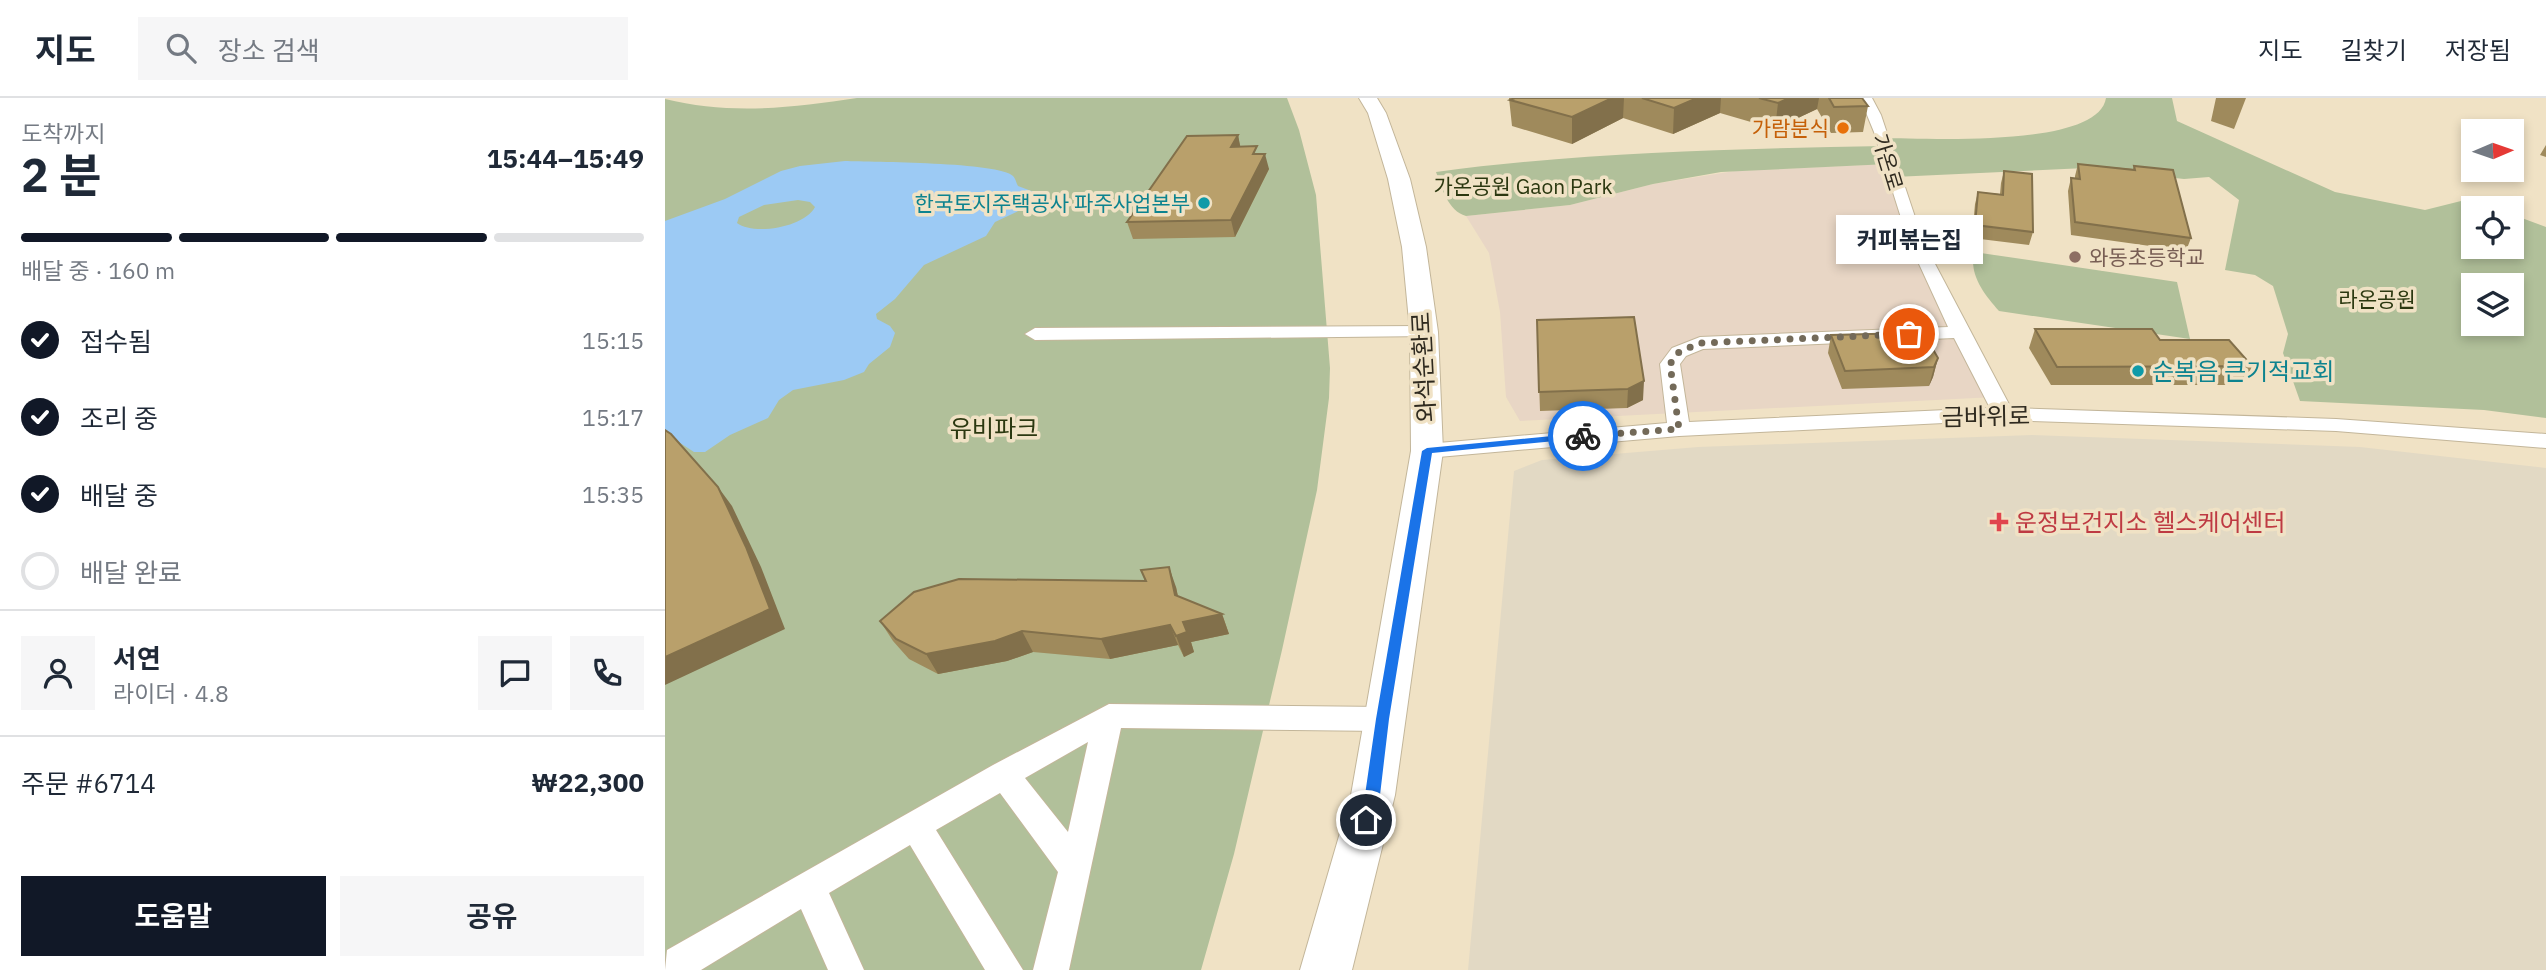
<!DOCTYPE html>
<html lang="ko">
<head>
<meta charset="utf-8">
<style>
  :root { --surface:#fff; --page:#f6f6f7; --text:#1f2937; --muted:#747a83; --line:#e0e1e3; --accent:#111827 }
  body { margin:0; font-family:"IBM Plex Sans","Noto Sans KR",sans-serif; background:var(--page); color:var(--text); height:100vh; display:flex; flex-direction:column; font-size:26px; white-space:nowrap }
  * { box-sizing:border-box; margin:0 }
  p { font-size:23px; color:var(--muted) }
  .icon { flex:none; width:38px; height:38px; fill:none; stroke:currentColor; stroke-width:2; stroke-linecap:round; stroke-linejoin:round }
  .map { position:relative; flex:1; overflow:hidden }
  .details { display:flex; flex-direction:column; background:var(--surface); width:665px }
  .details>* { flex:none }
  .needle { width:46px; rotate:88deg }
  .tools { position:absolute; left:1796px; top:21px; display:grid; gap:14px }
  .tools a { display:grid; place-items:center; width:63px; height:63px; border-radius:0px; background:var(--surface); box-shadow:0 4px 10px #0003; font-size:35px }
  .pin { position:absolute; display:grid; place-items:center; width:60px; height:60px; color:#fff; margin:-30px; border:4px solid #fff; border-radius:50%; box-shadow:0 2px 7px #0007 }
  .courier { position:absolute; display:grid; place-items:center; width:70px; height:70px; margin:-35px; border:5px solid #1a73e8; border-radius:50%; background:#fff; color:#222; box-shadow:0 2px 9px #0007 }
  .bubble { position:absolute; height:49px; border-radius:0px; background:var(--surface); box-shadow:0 4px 10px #0003; font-size:23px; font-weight:700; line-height:49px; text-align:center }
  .head em { font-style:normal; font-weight:700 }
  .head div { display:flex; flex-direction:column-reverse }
  .head { display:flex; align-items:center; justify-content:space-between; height:119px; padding:0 21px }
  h1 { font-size:46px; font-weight:700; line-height:52px }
  .bar { display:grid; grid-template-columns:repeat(4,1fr); gap:10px 7px; align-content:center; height:84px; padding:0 21px }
  .bar i { height:9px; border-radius:5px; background:var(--line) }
  .bar .on { background:var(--accent) }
  .bar p { grid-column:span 4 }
  .line { display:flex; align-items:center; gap:18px; padding:0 21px; border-top:2px solid var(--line) }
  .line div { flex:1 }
  .round { display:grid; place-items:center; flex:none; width:74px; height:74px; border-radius:0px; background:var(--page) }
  ol { padding:0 21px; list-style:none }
  li { display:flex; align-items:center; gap:21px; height:77px }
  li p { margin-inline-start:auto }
  li .icon { padding:7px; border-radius:50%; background:var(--accent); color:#fff; stroke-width:4 }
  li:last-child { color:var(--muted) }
  li i { width:38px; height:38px; border:4px solid var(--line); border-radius:50% }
  .cta { display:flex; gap:14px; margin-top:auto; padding:14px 21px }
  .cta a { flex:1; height:80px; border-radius:0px; background:var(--accent); color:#fff; font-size:28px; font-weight:700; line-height:80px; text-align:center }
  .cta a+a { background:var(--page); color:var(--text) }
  header { display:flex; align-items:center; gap:42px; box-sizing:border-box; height:98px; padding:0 35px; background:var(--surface); border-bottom:2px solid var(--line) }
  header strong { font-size:33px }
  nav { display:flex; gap:38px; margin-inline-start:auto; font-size:24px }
  .search { width:490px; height:63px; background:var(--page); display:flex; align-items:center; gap:18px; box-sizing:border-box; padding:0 24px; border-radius:0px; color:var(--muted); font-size:26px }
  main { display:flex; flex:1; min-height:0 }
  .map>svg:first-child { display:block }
</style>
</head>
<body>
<header>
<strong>지도</strong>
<div class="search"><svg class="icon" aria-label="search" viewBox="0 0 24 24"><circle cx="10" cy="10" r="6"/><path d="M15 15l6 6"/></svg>장소 검색</div>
<nav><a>지도</a><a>길찾기</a><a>저장됨</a></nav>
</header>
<main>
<section class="details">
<div class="head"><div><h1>2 분</h1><p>도착까지</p></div><em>15:44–15:49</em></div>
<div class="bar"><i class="on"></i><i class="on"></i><i class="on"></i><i></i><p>배달 중 · 160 m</p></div>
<ol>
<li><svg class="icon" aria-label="check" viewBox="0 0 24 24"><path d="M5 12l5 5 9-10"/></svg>접수됨<p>15:15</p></li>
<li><svg class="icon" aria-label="check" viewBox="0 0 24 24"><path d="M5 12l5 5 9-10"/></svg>조리 중<p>15:17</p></li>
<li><svg class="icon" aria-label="check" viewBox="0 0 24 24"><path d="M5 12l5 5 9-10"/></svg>배달 중<p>15:35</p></li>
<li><i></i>배달 완료</li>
</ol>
<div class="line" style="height:126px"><a class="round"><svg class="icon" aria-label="person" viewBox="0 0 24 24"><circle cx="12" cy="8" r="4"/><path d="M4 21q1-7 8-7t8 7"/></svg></a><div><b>서연</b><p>라이더 · 4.8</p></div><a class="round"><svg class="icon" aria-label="chat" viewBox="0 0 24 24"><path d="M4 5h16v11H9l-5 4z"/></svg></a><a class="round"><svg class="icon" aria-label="phone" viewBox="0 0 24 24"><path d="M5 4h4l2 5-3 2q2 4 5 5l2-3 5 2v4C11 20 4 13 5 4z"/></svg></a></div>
<div class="line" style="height:91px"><div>주문 #6714</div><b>₩22,300</b></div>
<div class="cta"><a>도움말</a><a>공유</a></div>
</section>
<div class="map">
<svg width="1881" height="872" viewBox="0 0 1881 872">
  <rect width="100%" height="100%" fill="#f0e2c5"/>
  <!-- commercial -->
  <path fill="#e8d6c5" d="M1225,66L1330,299L855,323L841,299L835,214L824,155L801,118L905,107L988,86L1070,73Z"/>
  <!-- medical -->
  <path fill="#e2d9c4" d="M1367,337L1695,349L1881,370V872H803L849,373L877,362L1033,349Z"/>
  <!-- green -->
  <path fill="#b1c09a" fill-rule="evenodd" d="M192,0H622L634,32L651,97L665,270L664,300L652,392L617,552L569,756L536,872H0V1C64,17 127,10 192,0Z
    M1441,0H1507L1512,23L1670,94L1760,112L1796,103L1816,110H1808V149H1846V116L1881,129V320L1819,312L1635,303L1618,255L1623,236L1608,188L1590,177L1560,172L1574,102L1544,79L1519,81L1421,70L1229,79L1224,66L1056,74L988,86L905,107L801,118C783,113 777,90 771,74C920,54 1069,51 1219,48L1217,40C1258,40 1433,51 1441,0ZM1808,187H1846V226H1808Z
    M1309,154L1512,184L1525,241L1334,213C1319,196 1304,177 1309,154Z"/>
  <!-- water -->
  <path fill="#9ccaf4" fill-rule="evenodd" d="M180,63C206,64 335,64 348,78C351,81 351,85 353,88L369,94L364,108L330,124L321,138L259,167L230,201L211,216L212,221L225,228L230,235L225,249L204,266L199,274L179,282L128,292L114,302L103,320L65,337L40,354H29L0,335V123L60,101L116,73L135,68ZM133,102L145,104L150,109C140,129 89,138 72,125L74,119L99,107Z"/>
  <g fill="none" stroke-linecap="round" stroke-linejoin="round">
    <defs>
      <path id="street" d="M1195,0H1207L1216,17L1252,125L1269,164L1346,310L1671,321L1881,336V350L1671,333L1339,322L1014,338L762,360L754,358L751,353L754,348L762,346L1002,325L995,266L1007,250L1035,239L1283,229L1243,142L1209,34ZM1289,240L1325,310L1024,324L1015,266L1021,258L1038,251Z
        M759,228L769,234L766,238L370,242L360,236L370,230Z
        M444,606L718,609L728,613L733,621L728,629L718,633L456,630L404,872H368L393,774L335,695L271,732L358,872H320L245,747L164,795L199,872H163L136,811L36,872H0L2,852L328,667ZM423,644L403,734L360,680Z"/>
      <path id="secondary" d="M694,0H712L721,15L745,81L761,149L773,234L778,353L730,697L687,872H635L686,697L746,353L745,234L737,149L723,81L703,15Z"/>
    </defs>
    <!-- street casing -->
    <use href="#street" stroke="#c3b69a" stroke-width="2"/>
    <!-- secondary casing -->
    <use href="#secondary" stroke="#c3b69a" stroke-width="2"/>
    <!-- street -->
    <use href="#street" fill="#fff" fill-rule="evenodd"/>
    <!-- secondary -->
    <use href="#secondary" fill="#fff" fill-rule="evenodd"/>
  </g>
  <!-- wall -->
  <path fill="#9f8a5c" d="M844,0H1197L1203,8L1198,34L1166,35L1152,11L1110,31L1055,15L1008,36L958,20L907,46L847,28Z
    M1551,0H1581L1569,31L1546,23Z
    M573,37L575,49L593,56L604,71L570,139L468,141L462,124Z
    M1881,47V59L1875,57Z
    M1413,66L1468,71L1469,68L1526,140L1521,153L1406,137L1403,93L1406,80L1410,81V78Z
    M1339,73L1368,134L1364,147L1307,140L1310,106L1313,94L1335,96L1336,85Z
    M872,222L978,302L962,310L875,313Z
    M1370,231L1495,242L1587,268L1579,287H1386L1364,250Z
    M1166,237L1273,260L1268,279L1264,288L1177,291L1163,255Z
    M476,472L511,489L513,499L557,516L564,536L526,544L529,554L519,559L513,547L445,561L368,554L342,563L273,576L244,561L228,543L215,523L480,483Z"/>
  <!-- shaded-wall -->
  <path fill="#82704b" d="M947,0H959L958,20L907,46V19Z
    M1032,0H1056L1055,15L1008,36L1009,10Z
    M1124,0H1154L1152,11L1110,31L1113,5Z
    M573,37L576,52L566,49Z
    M600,56L604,71L570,139L566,122Z
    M1273,260L1268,279L1264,288L1269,269Z
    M979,283L978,302L962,310L963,291Z
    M53,389L67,408L96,469L120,531L0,587V559Z
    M504,469L511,489L517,517L510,497Z
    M557,516L564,536L526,544L529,554L519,559L511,538L518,524Z
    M505,527L513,547L445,561L436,541Z
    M357,533L368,554L342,563L273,576L261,556Z"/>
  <!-- building -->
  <path fill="#b9a06b" stroke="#82704b" stroke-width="2" d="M850,0H947L907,19L845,2Z
    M977,0H1032L1009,10Z
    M1094,0H1124L1113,5Z
    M1164,0H1197L1203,8L1169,9Z
    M573,37L566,49L592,48L588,56H600L566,122L462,124L522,38Z
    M1413,66L1470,72L1469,68L1508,72L1526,140L1410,124L1406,80L1415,81Z
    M1339,73L1367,76L1368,134L1310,127L1313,94L1338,97Z
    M969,219L979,283L963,291L874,294L872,222Z
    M1370,231H1487L1495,242H1564L1587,268L1392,269Z
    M1247,235L1262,241L1273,260L1269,269L1180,273L1166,237Z
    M0,332L6,336L53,389L81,449L105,511L0,559Z
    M504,469L510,497L557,516L518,524L522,534L511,538L505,527L436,541L357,533L330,543L261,556L231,541L215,523L249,494L294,481L481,483L476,472Z"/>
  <!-- route -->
  <path fill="#1a73e8" d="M918,335L923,338L921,340L767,355L724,621L715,697L706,726H696L694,722L700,697L711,621L757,353L762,350Z"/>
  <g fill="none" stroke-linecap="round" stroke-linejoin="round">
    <!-- done -->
    <path stroke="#736a59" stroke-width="7" stroke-dasharray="0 12.6" d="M918,338L1014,331L1005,266L1014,254L1035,245L1244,236"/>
  </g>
  <!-- markers -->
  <circle fill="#e8710a" stroke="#f0e2c5" stroke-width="2.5" cx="1178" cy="30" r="7"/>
  <g fill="#0f9aa8" stroke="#f0e2c5" stroke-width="2.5">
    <circle cx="539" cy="105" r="7"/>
    <circle cx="1473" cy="273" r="7"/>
  </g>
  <circle fill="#8d6e63" stroke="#f0e2c5" stroke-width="2.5" cx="1410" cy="159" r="7"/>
  <path fill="#e0444e" stroke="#f0e2c5" stroke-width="2.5" d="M1330.5 413.5h7v7h7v7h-7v7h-7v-7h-7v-7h7z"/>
  <g text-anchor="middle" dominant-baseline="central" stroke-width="7" stroke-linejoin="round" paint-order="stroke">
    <!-- far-food labels -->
    <g font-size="21" fill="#c56008" stroke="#f0e2c5" text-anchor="end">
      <text x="1164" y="30">가람분식</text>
    </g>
    <!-- far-street labels -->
    <g font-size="21" fill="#2f2a1f" stroke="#f0e2c5">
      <text transform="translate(1223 64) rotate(73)">가온로</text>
    </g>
    <!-- far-park labels -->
    <g font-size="21" fill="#2b3810" stroke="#f0e2c5">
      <text x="858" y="88">가온공원 Gaon Park</text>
      <text x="1712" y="201">라온공원</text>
    </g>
    <!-- far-culture labels -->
    <g font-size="21" fill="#0d838f" stroke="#f0e2c5" text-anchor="end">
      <text x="525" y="105">한국토지주택공사 파주사업본부</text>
    </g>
    <!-- far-education labels -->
    <g font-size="21" fill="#785e54" stroke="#f0e2c5" text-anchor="start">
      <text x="1424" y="159">와동초등학교</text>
    </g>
    <!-- street labels -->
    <g font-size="24" fill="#2f2a1f" stroke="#f0e2c5">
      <text transform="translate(758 269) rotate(-93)">와석순환로</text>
      <text transform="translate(1321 318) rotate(-1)">금바위로</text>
    </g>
    <!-- culture labels -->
    <g font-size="24" fill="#0d838f" stroke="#f0e2c5" text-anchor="start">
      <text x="1487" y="273">순복음 큰기적교회</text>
    </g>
    <!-- park labels -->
    <g font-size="24" fill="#2b3810" stroke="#f0e2c5">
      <text x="329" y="330">유비파크</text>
    </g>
    <!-- health labels -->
    <g font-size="24" fill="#be3a42" stroke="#f0e2c5" text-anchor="start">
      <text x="1350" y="424">운정보건지소 헬스케어센터</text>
    </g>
  </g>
</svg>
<div class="tools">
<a><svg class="needle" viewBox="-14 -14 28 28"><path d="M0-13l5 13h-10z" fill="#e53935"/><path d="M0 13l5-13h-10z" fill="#747a83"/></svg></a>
<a><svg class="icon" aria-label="locate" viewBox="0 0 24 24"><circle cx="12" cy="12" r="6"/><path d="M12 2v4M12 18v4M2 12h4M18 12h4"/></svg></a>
<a><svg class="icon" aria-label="layers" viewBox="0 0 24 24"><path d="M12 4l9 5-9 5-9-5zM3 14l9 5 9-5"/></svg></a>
</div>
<div class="pin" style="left:1244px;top:236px;background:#ea580c"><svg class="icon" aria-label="bag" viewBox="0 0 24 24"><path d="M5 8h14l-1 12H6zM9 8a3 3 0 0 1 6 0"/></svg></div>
<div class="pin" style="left:701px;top:722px;background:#1f2937"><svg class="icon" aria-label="home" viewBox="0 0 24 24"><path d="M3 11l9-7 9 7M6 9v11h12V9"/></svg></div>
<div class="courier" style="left:918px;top:338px"><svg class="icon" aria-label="bike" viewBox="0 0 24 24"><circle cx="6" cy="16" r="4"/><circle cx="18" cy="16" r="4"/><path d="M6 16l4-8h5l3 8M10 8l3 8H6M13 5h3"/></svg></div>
<div class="bubble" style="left:1171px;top:117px;width:147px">커피볶는집</div>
</div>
</main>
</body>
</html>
